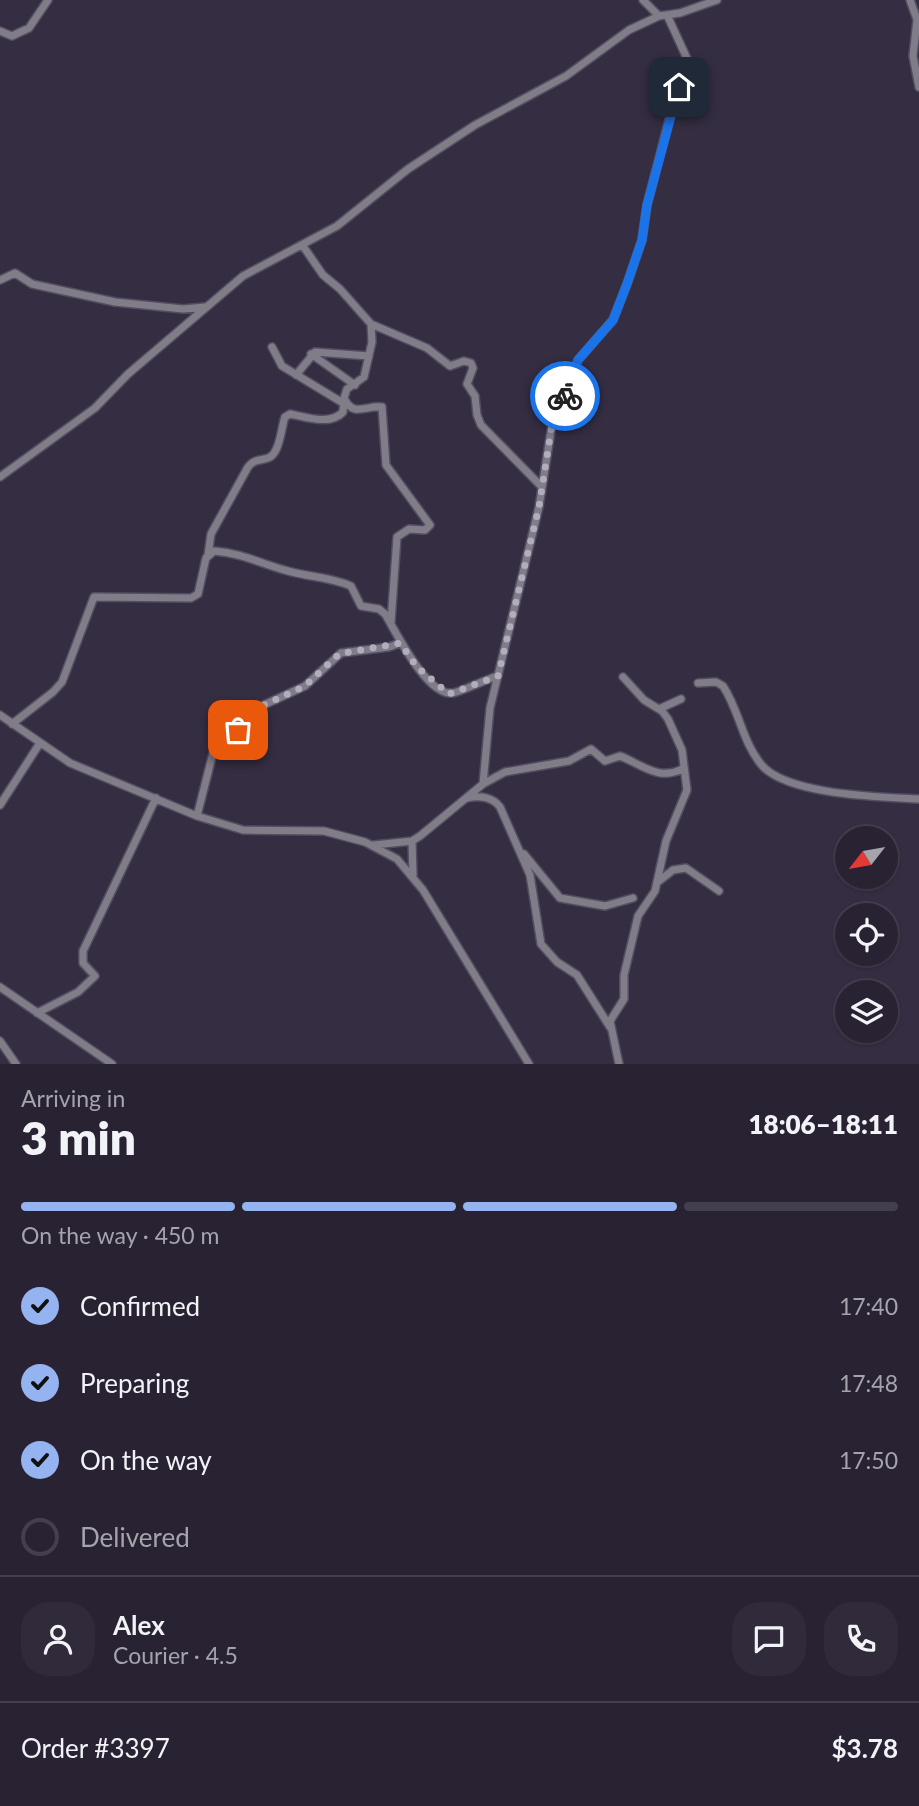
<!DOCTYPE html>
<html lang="en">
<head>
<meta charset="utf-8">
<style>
  :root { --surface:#282232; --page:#302a3a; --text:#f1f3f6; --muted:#a5a4ac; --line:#443f4d; --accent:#95b2f1 }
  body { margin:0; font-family:Lato,sans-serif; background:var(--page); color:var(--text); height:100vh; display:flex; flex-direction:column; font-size:26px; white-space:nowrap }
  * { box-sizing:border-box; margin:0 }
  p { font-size:23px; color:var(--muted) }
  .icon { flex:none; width:38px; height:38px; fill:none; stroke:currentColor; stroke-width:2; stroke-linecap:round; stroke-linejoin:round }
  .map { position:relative; height:1064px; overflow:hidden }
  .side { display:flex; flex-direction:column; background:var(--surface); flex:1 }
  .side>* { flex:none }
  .needle { width:46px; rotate:239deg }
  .buttons { position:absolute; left:835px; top:826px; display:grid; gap:14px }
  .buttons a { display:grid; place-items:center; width:63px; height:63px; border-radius:50%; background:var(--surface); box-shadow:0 2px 5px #0004,0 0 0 2px var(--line); font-size:35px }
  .pin { position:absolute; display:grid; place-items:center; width:60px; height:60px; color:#fff; margin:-30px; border-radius:14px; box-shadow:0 4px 10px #0006 }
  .courier { position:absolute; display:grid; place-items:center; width:70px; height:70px; margin:-35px; border:5px solid #1a73e8; border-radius:50%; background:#fff; color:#222; box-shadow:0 2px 9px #0007 }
  .headline em { font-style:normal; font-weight:800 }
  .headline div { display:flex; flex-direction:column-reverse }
  .headline { display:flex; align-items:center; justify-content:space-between; height:119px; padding:0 21px }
  h1 { font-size:46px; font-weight:800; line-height:52px }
  .bar { display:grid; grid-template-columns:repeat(4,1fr); gap:10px 7px; align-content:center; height:84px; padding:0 21px }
  .bar i { height:9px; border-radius:5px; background:var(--line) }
  .bar .current { background:var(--accent) }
  .bar p { grid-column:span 4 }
  .line { display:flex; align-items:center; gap:18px; padding:0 21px; border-top:2px solid var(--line) }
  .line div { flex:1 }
  .round { display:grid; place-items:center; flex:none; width:74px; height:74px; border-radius:28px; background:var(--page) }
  ol { padding:0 21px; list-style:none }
  li { display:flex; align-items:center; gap:21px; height:77px }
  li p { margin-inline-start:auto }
  li .icon { padding:7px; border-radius:50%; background:var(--accent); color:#111; stroke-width:4 }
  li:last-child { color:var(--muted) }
  li i { width:38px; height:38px; border:4px solid var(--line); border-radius:50% }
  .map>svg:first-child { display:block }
</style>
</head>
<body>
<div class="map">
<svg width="919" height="1064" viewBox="0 0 919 1064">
  <rect width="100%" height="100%" fill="#352e43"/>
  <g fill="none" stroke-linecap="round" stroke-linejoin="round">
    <defs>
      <path id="minor" d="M643,0L659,16
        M910,0L918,22
        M917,20L913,56L919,87
        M0,31L12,36L29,28L48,0
        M303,246L323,275L340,289L371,324L427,348L450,366L464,361L471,363L473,368L467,384L475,396L477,415L481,425L541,486
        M0,280L15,273L32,284L115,302L183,309L205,307
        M371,324L372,342L364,377L347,389L344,398C353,418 366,405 382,407L386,465L430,525L425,530L409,529L397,537L391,622
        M272,347L282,366L343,403
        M311,354L355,385
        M296,375L315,352L369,356
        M0,477L95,408L128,374L243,276L337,226L408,169L475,125L566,76L629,30L659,16L680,13L717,0
        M208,555L211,534L248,467C254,459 259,461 268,458C280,454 281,428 285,417L290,414C306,417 330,426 343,412L344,399
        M698,683L716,682L723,686C739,710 742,740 760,763C783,795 881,797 919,799
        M659,709L681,699
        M0,715L70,763L197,816L243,830L324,831L365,842L397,859L423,890L529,1064
        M12,724L53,692L62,682L94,597L191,598L198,594L206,558L214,551C241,553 262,564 288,571C309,577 330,577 351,586L361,606L379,609L385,614C396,632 427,696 452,693C459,693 486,679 498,676
        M483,784L505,772L569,761L591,749L605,761L620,756C643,765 659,782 684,768
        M467,798C479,795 493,797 500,807L530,875L541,944L557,962L577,975L610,1027
        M0,805L40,743
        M197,816L213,753L223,739L241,727L251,711L305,686L341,653L389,647L400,643
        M412,841L413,875
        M374,845L412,841L420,836L483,784L490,708L539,507L553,418L569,390L578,360L613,320L627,284L642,240L647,205L675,97L691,67L667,15
        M524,854L560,898L605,906L633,898
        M659,881L673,870L686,868L719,891
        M0,987L112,1064
        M37,1013L78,992L95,976L83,963V951L156,798
        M0,1041L16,1064
        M619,1064L610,1021L624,999V975L638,916L655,891L666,841L687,790L682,750L668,719L662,711L644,700L623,677"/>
    </defs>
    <!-- minor casing -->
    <use href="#minor" stroke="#544d61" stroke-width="10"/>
    <!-- minor -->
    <use href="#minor" stroke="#807d88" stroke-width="7"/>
  </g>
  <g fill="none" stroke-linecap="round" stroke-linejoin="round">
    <!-- done -->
    <path stroke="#b2adbd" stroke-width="7" stroke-dasharray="0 12.6" d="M238,730L251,711L305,686L339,654L400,643L417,667L449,694L498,676L539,507L553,418L565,396"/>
    <!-- route -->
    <path stroke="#1a73e8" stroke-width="9" d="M565,396L578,360L613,320L627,284L642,240L647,205L679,87"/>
  </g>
</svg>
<div class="buttons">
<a><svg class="needle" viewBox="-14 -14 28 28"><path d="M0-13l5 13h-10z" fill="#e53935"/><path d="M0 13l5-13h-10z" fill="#a5a4ac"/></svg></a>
<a><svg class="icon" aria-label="locate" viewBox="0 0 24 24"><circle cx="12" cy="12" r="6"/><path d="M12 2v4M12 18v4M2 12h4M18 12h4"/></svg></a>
<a><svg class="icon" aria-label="layers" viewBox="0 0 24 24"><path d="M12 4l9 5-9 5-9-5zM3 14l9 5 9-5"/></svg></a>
</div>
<div class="pin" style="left:238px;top:730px;background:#ea580c"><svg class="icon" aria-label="bag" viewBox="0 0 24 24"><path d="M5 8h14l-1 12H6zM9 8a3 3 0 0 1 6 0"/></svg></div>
<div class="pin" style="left:679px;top:87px;background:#1f2937"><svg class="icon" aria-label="home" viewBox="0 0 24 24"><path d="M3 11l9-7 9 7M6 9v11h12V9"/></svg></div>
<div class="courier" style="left:565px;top:396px"><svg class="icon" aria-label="bike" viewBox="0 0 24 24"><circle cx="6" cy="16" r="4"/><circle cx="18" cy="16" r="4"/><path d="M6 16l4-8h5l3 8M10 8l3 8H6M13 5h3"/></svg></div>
</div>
<section class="side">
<div class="headline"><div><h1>3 min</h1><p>Arriving in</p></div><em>18:06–18:11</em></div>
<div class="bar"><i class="current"></i><i class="current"></i><i class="current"></i><i></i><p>On the way · 450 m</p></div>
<ol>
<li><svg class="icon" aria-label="check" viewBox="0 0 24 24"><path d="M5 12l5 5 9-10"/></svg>Confirmed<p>17:40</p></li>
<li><svg class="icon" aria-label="check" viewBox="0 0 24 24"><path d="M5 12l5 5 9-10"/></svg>Preparing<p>17:48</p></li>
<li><svg class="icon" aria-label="check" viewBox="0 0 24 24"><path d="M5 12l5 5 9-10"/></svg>On the way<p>17:50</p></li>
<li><i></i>Delivered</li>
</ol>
<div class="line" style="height:126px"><a class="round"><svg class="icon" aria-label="person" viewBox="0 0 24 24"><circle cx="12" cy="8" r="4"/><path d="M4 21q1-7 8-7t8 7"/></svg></a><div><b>Alex</b><p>Courier · 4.5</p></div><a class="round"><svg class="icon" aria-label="chat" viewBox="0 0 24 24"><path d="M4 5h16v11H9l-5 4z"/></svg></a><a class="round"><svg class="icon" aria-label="phone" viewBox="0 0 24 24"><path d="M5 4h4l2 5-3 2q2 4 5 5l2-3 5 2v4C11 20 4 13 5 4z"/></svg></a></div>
<div class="line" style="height:91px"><div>Order #3397</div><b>$3.78</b></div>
</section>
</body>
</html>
